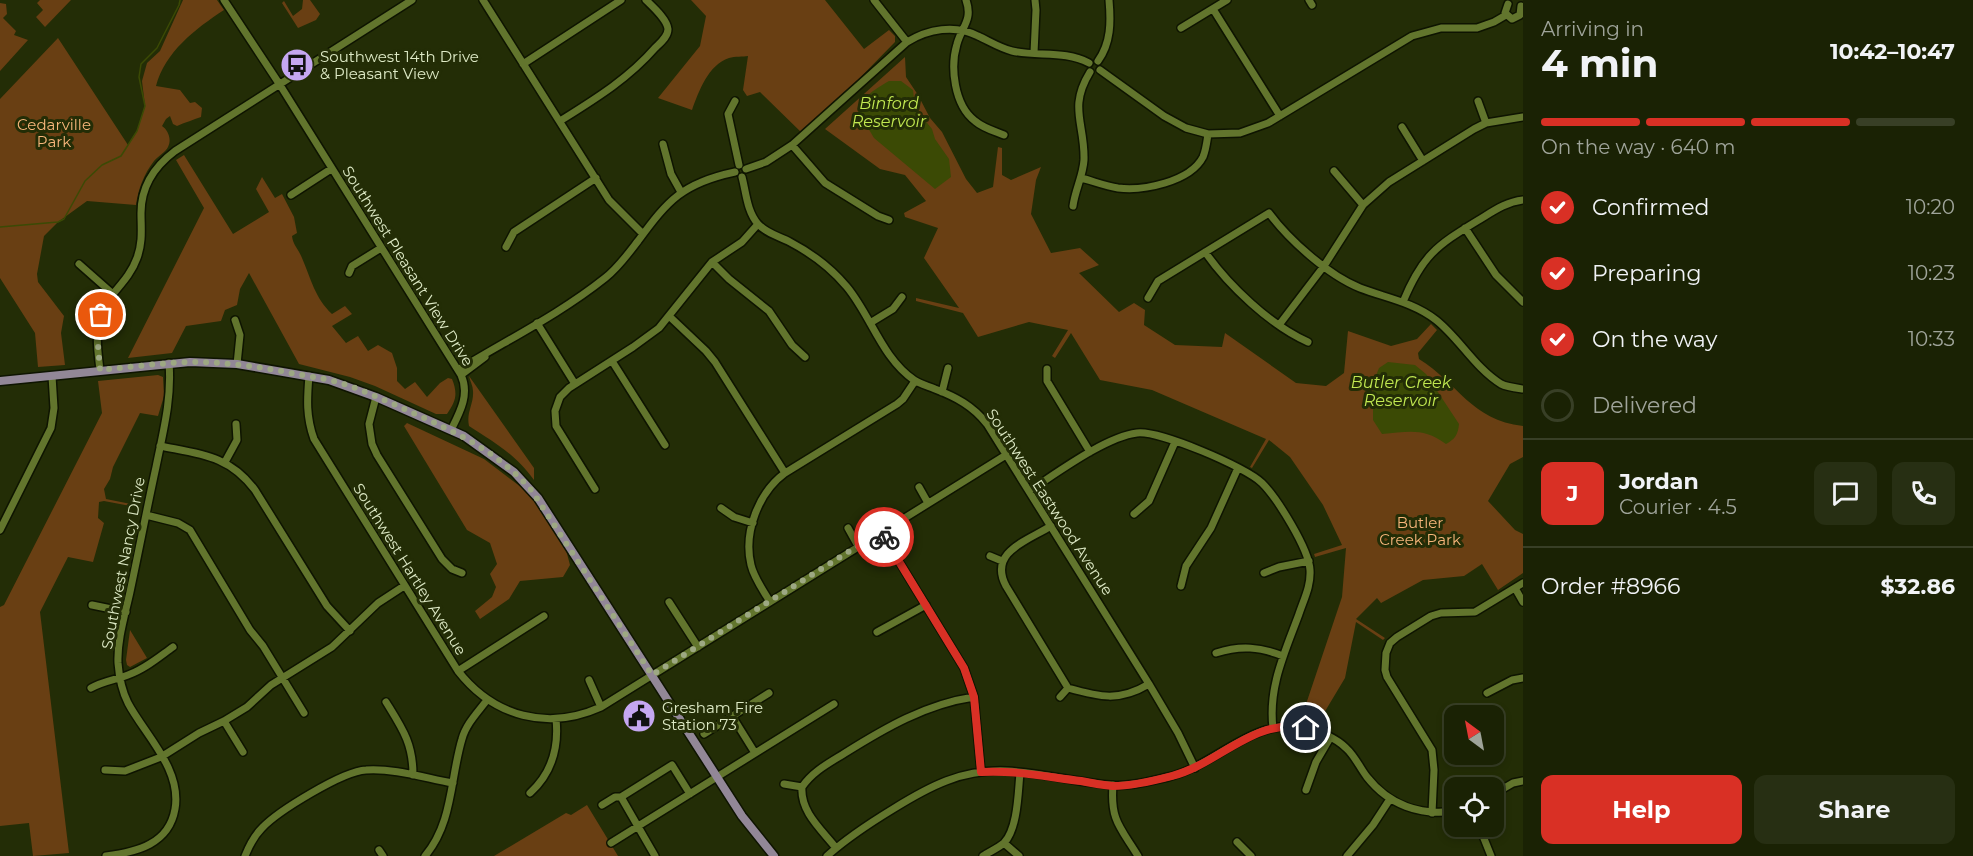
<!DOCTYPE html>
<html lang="en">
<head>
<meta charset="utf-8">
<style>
  :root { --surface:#1a2204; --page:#272f13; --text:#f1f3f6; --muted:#9fa49a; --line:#383f26; --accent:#d93025 }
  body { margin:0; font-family:Montserrat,sans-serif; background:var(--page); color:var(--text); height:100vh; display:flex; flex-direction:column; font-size:22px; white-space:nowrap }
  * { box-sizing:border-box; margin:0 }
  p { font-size:20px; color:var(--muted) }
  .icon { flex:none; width:33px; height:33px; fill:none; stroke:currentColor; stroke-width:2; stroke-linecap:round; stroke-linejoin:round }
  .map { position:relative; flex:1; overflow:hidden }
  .side { display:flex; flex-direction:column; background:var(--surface); width:450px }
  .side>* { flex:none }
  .needle { width:39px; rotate:328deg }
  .controls { position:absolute; left:1444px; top:705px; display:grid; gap:12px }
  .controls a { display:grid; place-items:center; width:60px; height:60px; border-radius:12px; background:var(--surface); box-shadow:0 3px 9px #0003,0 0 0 2px var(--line); font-size:30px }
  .pin { position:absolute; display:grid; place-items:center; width:51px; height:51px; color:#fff; margin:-26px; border:3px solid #fff; border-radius:50%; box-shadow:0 2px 6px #0007 }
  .courier { position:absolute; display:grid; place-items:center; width:60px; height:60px; margin:-30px; border:4px solid #d93025; border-radius:50%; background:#fff; color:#222; box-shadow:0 2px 8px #0007 }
  .overview em { font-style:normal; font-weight:700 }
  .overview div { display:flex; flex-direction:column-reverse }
  .overview { display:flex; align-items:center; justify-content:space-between; height:102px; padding:0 18px }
  h1 { font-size:39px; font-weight:700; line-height:45px }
  .bar { display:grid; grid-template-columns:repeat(4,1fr); gap:9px 6px; align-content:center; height:72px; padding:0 18px }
  .bar i { height:8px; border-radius:4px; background:var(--line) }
  .bar .current { background:var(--accent) }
  .bar p { grid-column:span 4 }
  .line { display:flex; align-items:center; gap:15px; padding:0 18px; border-top:2px solid var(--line) }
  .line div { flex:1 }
  .round { display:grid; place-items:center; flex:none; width:63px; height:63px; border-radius:12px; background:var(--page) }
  ol { padding:0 18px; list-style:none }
  li { display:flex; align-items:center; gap:18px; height:66px }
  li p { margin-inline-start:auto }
  li .icon { padding:6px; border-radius:50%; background:var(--accent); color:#fff; stroke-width:4 }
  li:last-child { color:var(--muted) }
  li i { width:33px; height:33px; border:3px solid var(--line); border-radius:50% }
  .primary-button { display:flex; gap:12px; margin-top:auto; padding:12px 18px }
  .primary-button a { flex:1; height:69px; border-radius:12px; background:var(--accent); color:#fff; font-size:24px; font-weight:700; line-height:69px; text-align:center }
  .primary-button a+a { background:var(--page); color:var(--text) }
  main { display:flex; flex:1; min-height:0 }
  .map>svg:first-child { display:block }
</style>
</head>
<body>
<main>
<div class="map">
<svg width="1523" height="856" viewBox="0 0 1523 856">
  <rect width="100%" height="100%" fill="#232d06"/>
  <!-- green -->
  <path fill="#693f13" d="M40,0H71L45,27L36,17L43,10L37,3Z
    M183,0H217L224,10C195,29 165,52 156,86L180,90L190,103L195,102L202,108L201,117C193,120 186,122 177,126L173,124L170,116L166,119L162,126C168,130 172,139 168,147C166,152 158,156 154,161C144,174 138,189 136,205L87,201L58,222L44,236L37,274L38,282L64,316L61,333L65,365L38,367L35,333L0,278V99L58,38L128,145L137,131L145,106L142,81L147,63L160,51Z
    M303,0H310L320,14L316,20L298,28L282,3L284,1L293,16L302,9Z
    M691,0H825L864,49L889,30L895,36V42L804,135L760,92L747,96L743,90L748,56C743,57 735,56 729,58C708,65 699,91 692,110L658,98L700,46L706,16Z
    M0,3L6,4L7,14L3,18L16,31L14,35L28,40L0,71Z
    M905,57L906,77L918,95L930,118L942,132L966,179L977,193L993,187L998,147L1002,148V175L1011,180L1041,167L1036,180L1031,214L1051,253L1080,248L1099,265L1079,273L1119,312L1134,303L1145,310L1144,325L1175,345L1222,347L1225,333L1296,383L1326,386L1344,373L1348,331L1391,346L1417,339L1431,324L1437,330L1418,353L1419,359C1459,384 1471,420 1523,426V457L1510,464L1488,501L1515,530L1523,534V573L1498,590L1482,564L1464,576L1423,580L1381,603L1377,598L1356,619L1385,638L1383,640L1356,622L1345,678L1318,723L1301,719L1342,597L1346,548L1315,557L1314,554L1342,545L1323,505L1290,457L1269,440L1252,468L1250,467L1266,439L1152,390L1100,380L1071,333L1055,358L1052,356L1068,330L1029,322L978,337L963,313L916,301V298L959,308L924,258L938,228L905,217L904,213L926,201L905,175L880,169L825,129Z
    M184,155L233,234L269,212L256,189L262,177L275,198L282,194L294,217L297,233L292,236C293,245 299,250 302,258C311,279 315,298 332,314L345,306L352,314L332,326L346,343L358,336L368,351L378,345L392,353L397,368V381L405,389L415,382L427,397L440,383L448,378L452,379C458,394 456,401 447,414H436L375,386L350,377L299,364L249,273L240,289L237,305L225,310L221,321L186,326L172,353L128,358L204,208L176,160Z
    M158,375L163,377L164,396L158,416L140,413L113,467L110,479L104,489L106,499L141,506V508L104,501L99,502L98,518L104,523L93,562L68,557L40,612L69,853L33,856L29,823L0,826V607L4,605L102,413L98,381Z
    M469,376L534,468V480C514,453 495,443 469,426C466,412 474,404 473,391C473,386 470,381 469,376Z
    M407,423L484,459L529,493L565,546L570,565L563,577L520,581L509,599L480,619L475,611L492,597L496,587L490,574L497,564L490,543L467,530L404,426Z
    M130,630L147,658L130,667L127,665L126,660Z
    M587,805L618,856H494L566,813L571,815Z"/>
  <!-- water -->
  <path fill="#3b4a05" d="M889,81H901L913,90L915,108L932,129L935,139L949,159L951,177L935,189L874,138L858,111C861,97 877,88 889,81Z
    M1388,362L1415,365L1426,374L1459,424C1458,435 1455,439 1446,444C1423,427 1408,432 1382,434L1373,420V383L1379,368Z"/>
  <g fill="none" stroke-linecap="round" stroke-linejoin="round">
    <!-- stream -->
    <path stroke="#3b4a05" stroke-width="1.5" d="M0,227L58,222L64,219L85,181L102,165L121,156L137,131L145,106L139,77L141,64L157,48L179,5L180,0"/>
    <defs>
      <path id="minor" d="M224,0L280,85L461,375C470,394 460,412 451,430
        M483,0L609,200L643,234
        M874,0L907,42
        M966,0C973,20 962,26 957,44C950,67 954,105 975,121C983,128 994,131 1004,135
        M1309,0L1312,5
        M1508,4L1505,13L1512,19L1520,15L1521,6
        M1213,9L1280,116
        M1181,28L1227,0
        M1034,53L1036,10L1035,0
        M1098,61C1111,43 1111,22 1109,0
        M523,64L621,0
        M1100,70L1164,116L1186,128L1208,134L1240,133L1268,123L1412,36L1441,28H1477L1494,22L1506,15
        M735,101L728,114L739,165
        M1478,101L1486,123
        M560,121C595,99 628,79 655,48C660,43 668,37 668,29C667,19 653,7 646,0
        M1402,127L1423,161
        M663,144L671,174L681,192
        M792,145L825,183L878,216L889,220
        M746,169L766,162L792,145L907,42C928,29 955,24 978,36C989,41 1000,48 1012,51C1037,57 1065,50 1089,63
        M1334,171L1363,205
        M742,177C746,192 747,212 758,224C767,234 779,236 790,242C811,253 832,269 847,287C871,316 882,358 914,380C920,384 928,386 935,389C956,397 973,406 987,424L1149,684L1178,733L1195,768
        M1081,178C1093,181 1105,186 1118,188C1143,191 1190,182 1203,157C1206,150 1207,141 1208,134
        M291,195L331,169
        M1073,206C1075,190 1083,176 1084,160C1085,123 1068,108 1090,72
        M1465,228L1496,275L1523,302
        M506,247L514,232L596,178
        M1205,252C1229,286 1270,325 1308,342
        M712,262L729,279L769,311L792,345L805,357
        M79,264L113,294
        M349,273L352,266L381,248
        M1148,298L1158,281L1269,213C1289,240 1328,275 1360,288C1386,298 1413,302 1436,320C1459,338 1475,368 1501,384C1507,387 1516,388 1523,389
        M1403,302C1422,256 1436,246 1477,221C1492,212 1505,202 1523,200
        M669,316L706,351L715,362L785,473
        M235,320L240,335L237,364
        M537,323L575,384
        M870,323L893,309L902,297
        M1279,325L1324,266L1363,205L1389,182L1474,129L1486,123L1523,117
        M612,361L665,445
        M1047,369V381L1090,452
        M100,370C97,346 93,321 109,299C119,286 131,275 137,258C143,242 141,228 141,213C141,187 155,166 175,151L412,0
        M458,370C507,340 560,314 605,278C618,268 628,254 638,241C668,200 683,183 735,172
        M461,375L485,357
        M309,376C307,399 306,417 314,439L458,671C494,717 548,731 601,707L1006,455
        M942,392L948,368
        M376,397L369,424L372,444L377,455L442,559L452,569L462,573
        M160,446C200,454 229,455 255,490L327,606L350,631
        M225,462L237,440L236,424
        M919,487L928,503
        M595,489L556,426L555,411L560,397L569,388L633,347L659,328L712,262L742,242L758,224
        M1029,491C1057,473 1105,437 1137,433C1159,430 1246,467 1262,483C1277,498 1309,549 1310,570C1311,586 1304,599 1299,614C1285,652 1268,687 1273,728
        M721,508L734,517L753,523
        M1134,514L1149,501L1175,442
        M146,515L178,523L190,530L250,630L263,646L304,713
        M1051,526C1027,541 988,552 1006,586L1068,688C1100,697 1119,702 1149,684
        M848,528L858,546
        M0,530L51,428L54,408L52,376
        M881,532L964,668L974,697L981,772
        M990,556L1002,561
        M1264,573L1279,567L1309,561
        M1181,586L1186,566L1211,528L1238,468
        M1515,588L1523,602
        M669,602L698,647
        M770,602C763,590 754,578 751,565C743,532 759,492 785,473L897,404L903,399L915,381
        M92,605L126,612
        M877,632L926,605
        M1216,653C1241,645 1260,647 1283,656
        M458,671L544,616
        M589,680L601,707
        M91,688C103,681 115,680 128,675C145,669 159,657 173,647
        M1487,693L1512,680L1523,678
        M1060,697L1068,688
        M386,702C402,728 413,743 413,775
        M732,716L755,753
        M224,721L243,752
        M704,734L769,693
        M105,770L125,771L161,757L199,733L224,721L247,707L271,685L332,647L378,603L404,586
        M784,784L802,787
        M1113,785C1110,821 1121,828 1138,856
        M802,787C813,771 829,763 845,753C885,728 926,704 974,697
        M802,787C800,812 822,830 836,848
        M1306,790L1316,762L1330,738
        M530,793C552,773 559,748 556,719
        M1494,794L1513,783L1523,781
        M621,797L655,856
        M602,805L615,797H621L672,765L690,794
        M1432,813L1434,770L1432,750L1387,677L1385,670L1386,653L1390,643L1397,637L1431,616L1441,613L1475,612L1523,583
        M1479,826L1491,856
        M1237,842L1251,856
        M611,843L834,704
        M1004,843L1019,856
        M379,850L383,856
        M106,856C137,852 169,844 175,809C182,769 145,735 128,703C122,691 119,676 118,663C117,640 125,615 130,592C139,550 147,508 156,467C163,432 172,399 169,363
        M245,856C249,846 254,836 262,828C278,811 343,771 366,770C394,768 425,778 453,783
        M425,856C453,823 450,779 462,739C466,724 478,712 487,700
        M827,856C847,838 870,823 893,809C930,786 962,769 1007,771C1042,773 1076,782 1110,785C1129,787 1150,781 1168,777C1216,766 1253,716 1306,728C1319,731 1336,738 1346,748C1355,756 1360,768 1367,777C1389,805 1420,816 1455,811
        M983,856C989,852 998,848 1004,843C1018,828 1018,792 1020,773
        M1347,856L1373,825L1390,799"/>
      <path id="major" d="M0,381L190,362L237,364L329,380L376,397L464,436L514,472L538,498L742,816L774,856"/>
    </defs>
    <!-- minor casing -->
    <use href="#minor" stroke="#0e1401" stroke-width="10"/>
    <!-- major casing -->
    <use href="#major" stroke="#0e1401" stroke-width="11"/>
    <!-- minor -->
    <use href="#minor" stroke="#62752d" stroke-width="7"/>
    <!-- major -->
    <use href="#major" stroke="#928797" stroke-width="8"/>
  </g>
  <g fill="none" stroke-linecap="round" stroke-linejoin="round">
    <!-- done -->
    <path stroke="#9da883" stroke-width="6" stroke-dasharray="0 10.8" d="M101,315L97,332L100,370C130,367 161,363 191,362C223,362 254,366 286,372C305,376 325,378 344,384C370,393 395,405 420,416C463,436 500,454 532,491L652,675L880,532L884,537"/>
    <!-- route -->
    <path stroke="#d93025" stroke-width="8" d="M884,537L964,668L974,697L981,772C1015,770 1047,777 1081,781C1091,783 1102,785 1113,786C1132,786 1153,781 1172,776C1219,764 1254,717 1306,728"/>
  </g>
  <!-- icons -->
  <defs>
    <symbol id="bus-disc" viewBox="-11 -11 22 22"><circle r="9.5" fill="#c5a7f1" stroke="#232d06"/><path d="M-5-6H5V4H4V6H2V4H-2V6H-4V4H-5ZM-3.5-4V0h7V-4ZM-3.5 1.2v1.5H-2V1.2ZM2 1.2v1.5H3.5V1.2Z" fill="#111"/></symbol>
    <symbol id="civic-disc" viewBox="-11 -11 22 22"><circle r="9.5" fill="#c5a7f1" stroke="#232d06"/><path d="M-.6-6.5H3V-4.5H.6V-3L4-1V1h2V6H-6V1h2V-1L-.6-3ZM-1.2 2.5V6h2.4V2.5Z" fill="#111"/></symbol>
  </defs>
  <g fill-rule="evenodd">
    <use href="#bus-disc" x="278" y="46" width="38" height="38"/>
    <use href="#civic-disc" x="620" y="697" width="38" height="38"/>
  </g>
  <g text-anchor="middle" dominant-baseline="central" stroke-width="6" stroke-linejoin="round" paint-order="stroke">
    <!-- poi labels -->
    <g font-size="15" fill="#deeac6" stroke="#232d06" text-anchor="start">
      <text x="320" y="56">Southwest 14th Drive<tspan x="320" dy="17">&amp; Pleasant View</tspan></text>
      <text x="662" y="707">Gresham Fire<tspan x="662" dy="17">Station 73</tspan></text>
    </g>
    <!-- park labels -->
    <g font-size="15" fill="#f8b67b" stroke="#232d06">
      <text x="54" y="124">Cedarville<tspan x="54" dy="17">Park</tspan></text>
      <text x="1420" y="522">Butler<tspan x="1420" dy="17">Creek Park</tspan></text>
    </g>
    <!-- street labels -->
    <g font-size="15" fill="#deeac6" stroke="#232d06">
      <text transform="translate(408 266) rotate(58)">Southwest Pleasant View Drive</text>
      <text transform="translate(1050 502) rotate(57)">Southwest Eastwood Avenue</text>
      <text transform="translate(123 563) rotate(-79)">Southwest Nancy Drive</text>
      <text transform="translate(410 569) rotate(58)">Southwest Hartley Avenue</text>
    </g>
    <!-- water labels -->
    <g font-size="16" font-style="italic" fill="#c2e951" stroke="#232d06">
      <text x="889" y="103">Binford<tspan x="889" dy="18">Reservoir</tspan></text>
      <text x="1401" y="382">Butler Creek<tspan x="1401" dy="18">Reservoir</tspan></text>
    </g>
  </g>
</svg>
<div class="controls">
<a><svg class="needle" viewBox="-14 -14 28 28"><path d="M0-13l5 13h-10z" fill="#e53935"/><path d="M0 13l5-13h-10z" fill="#9fa49a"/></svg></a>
<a><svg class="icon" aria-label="locate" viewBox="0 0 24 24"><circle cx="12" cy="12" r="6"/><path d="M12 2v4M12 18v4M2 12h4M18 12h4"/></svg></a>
</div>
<div class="pin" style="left:101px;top:315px;background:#ea580c"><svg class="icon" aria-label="bag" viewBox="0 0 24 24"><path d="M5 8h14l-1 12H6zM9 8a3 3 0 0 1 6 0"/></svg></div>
<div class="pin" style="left:1306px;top:728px;background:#1f2937"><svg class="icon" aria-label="home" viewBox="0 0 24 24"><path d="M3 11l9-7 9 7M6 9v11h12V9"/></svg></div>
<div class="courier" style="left:884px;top:537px"><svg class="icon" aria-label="bike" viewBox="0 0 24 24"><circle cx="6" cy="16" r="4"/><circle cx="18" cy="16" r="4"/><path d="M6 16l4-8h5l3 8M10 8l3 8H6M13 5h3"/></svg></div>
</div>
<section class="side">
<div class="overview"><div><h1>4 min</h1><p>Arriving in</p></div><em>10:42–10:47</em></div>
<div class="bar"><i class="current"></i><i class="current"></i><i class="current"></i><i></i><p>On the way · 640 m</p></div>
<ol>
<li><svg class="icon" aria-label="check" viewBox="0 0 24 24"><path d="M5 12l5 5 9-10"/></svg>Confirmed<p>10:20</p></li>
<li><svg class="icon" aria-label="check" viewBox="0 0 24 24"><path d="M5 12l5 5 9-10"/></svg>Preparing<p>10:23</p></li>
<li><svg class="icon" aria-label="check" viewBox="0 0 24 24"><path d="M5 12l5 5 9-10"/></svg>On the way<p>10:33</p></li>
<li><i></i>Delivered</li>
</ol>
<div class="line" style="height:108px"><b class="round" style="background:var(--accent);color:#fff">J</b><div><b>Jordan</b><p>Courier · 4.5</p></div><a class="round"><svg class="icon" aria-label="chat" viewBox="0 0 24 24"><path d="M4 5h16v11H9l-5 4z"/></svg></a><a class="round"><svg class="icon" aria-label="phone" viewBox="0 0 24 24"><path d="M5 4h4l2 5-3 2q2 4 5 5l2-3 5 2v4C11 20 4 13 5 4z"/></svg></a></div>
<div class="line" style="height:78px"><div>Order #8966</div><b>$32.86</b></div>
<div class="primary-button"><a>Help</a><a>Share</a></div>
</section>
</main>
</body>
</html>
